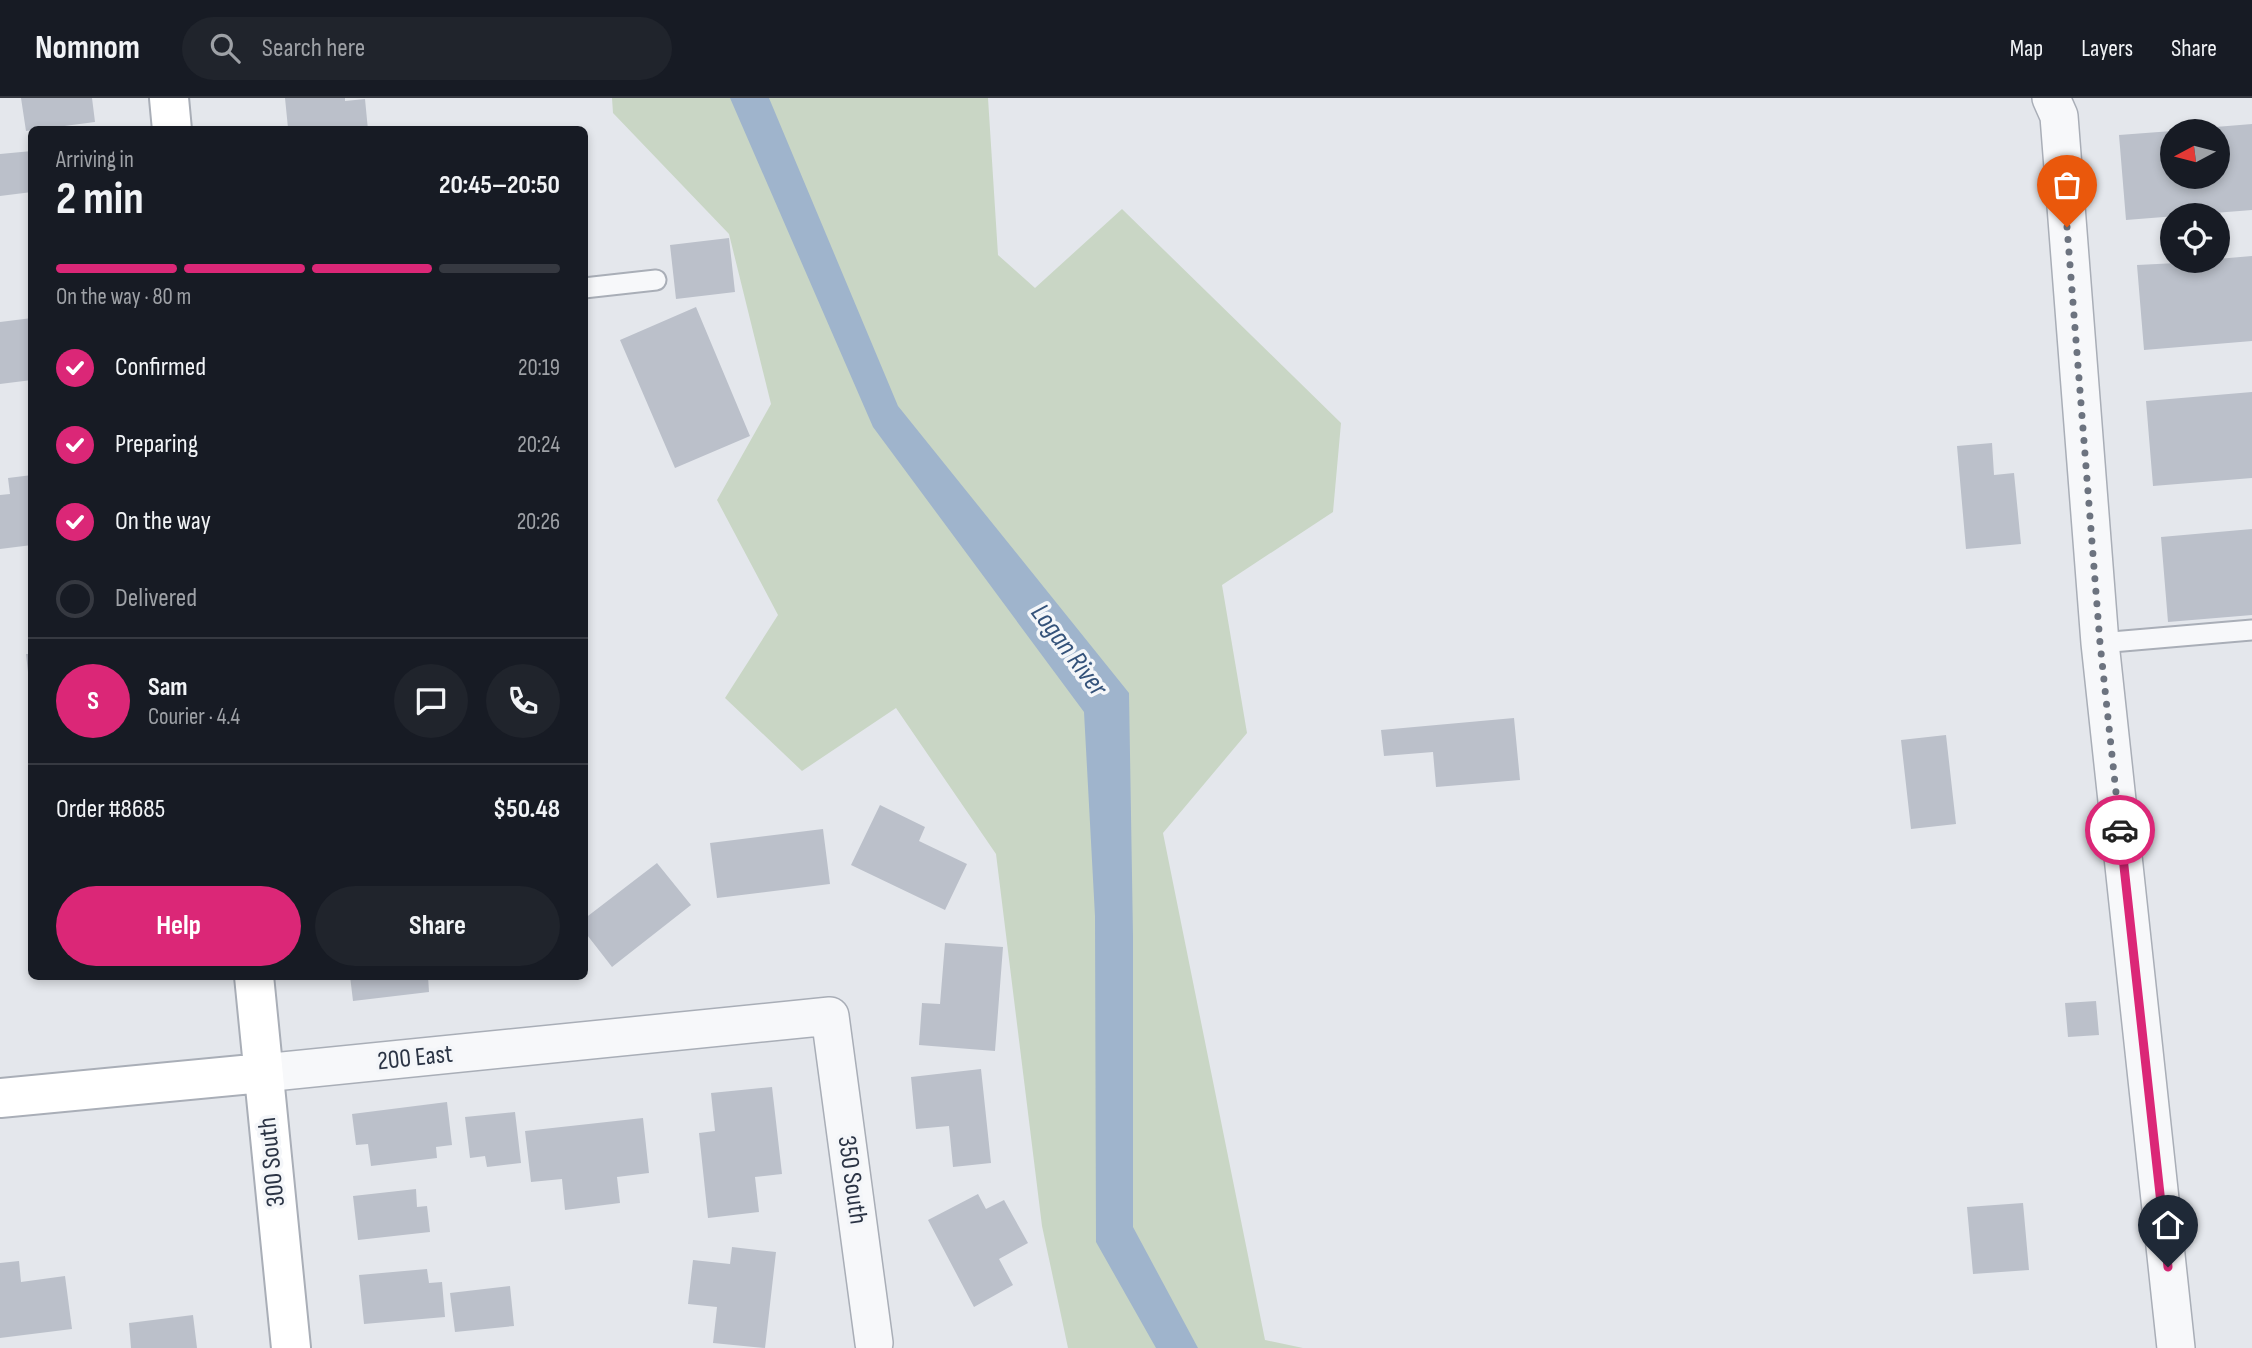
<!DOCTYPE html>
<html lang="en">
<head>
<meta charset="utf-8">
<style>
  :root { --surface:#171b24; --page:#20242c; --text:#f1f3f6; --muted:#9ea1a6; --line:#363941; --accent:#db2777 }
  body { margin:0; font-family:"Sofia Sans Condensed",sans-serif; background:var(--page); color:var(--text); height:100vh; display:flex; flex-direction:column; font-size:26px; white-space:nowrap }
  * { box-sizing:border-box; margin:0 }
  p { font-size:23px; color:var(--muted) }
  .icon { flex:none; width:38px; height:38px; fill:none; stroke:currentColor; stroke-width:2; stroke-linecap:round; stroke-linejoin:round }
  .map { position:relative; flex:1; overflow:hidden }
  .sheet { position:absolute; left:28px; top:28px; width:560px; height:854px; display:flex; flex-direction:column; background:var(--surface); border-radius:10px; box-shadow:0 4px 10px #0003 }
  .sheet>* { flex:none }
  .needle { width:46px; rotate:263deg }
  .controls { position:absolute; left:2160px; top:21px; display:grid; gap:14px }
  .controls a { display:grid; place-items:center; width:70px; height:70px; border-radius:50%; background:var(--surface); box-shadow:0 4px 10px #0003; font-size:35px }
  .pin { position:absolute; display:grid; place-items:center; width:60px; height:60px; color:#fff; margin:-72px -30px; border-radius:50% 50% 50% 0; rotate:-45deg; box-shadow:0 0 7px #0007 }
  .pin .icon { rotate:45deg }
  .courier { position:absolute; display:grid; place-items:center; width:70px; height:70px; margin:-35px; border:5px solid #db2777; border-radius:50%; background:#fff; color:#222; box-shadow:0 2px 9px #0007 }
  .summary em { font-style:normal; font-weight:700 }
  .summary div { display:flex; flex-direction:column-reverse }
  .summary { display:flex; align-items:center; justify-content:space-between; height:119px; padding:0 28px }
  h1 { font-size:46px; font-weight:700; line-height:52px }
  .bar { display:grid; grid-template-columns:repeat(4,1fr); gap:10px 7px; align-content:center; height:84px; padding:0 28px }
  .bar i { height:9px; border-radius:5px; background:var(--line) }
  .bar .selected { background:var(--accent) }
  .bar p { grid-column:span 4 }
  .line { display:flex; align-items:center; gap:18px; padding:0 28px; border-top:2px solid var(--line) }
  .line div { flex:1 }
  .round { display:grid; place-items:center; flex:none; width:74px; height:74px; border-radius:37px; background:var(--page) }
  ol { padding:0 28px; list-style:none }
  li { display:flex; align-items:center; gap:21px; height:77px }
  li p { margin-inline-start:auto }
  li .icon { padding:7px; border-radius:50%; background:var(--accent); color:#fff; stroke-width:4 }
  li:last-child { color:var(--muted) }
  li i { width:38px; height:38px; border:4px solid var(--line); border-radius:50% }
  .action { display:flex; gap:14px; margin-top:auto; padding:14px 28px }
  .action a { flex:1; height:80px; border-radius:42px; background:var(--accent); color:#fff; font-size:28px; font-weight:700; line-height:80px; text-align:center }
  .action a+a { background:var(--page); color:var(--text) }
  header { display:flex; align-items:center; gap:42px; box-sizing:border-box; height:98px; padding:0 35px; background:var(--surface); border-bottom:2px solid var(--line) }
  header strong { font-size:33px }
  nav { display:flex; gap:38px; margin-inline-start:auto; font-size:24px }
  .search { width:490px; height:63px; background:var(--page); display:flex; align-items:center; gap:18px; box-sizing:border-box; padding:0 24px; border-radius:38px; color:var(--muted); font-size:26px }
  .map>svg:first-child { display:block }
</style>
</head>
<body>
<header>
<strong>Nomnom</strong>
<div class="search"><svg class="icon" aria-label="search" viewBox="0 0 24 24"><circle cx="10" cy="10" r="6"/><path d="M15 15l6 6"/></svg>Search here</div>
<nav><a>Map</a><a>Layers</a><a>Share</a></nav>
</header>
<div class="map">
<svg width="2252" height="1250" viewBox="0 0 2252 1250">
  <rect width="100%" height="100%" fill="#e4e7ec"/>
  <!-- green -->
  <path fill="#c9d6c5" d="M612,0H988L998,157L1035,190L1122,111L1341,325L1333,414L1222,487L1247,635L1163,735L1265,1242L1303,1250H1068L1042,1128L996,756L896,610L802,673L725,600L778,517L717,402L771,306L729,136L613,15Z"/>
  <!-- water -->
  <path fill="#9fb4cc" d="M730,0H769L898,308L1129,595L1133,838V1129L1198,1250H1156L1096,1144L1095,818L1084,614L873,329Z"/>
  <!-- building -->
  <path fill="#bbc0ca" d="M21,0H92L95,24L26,33Z
    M285,0H345V3L365,1L368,32L288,30Z
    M2252,26V112L2126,122L2119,37L2172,33V79H2217V33H2191V31Z
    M32,53V94L0,98V56Z
    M729,140L735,194L676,201L670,147Z
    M2252,158V243L2144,252L2137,167L2217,163V161Z
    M696,209L750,338L675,370L620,242Z
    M32,220V282L0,286V224Z
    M2252,294V380L2153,388L2146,303Z
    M1992,345L1994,377L2014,375L2021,446L1966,451L1957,348Z
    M32,377V447L0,451V397L10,396L8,380Z
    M2252,431V517L2168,524L2161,439Z
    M26,556H32V592H30Z
    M1514,620L1520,682L1436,689L1433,654L1384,658L1381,632Z
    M1946,637L1956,726L1911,731L1901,642Z
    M880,707L925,729L919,743L967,766L945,812L851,767Z
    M823,731L830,786L717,800L710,745Z
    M657,765L691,807L612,869L584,833V821Z
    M945,845L1003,849L995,953L919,947L922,905L940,906Z
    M350,878H428L429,894L353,903Z
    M2096,903L2099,937L2068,939L2065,905Z
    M981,971L991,1065L953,1069L949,1028L916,1031L911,979Z
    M772,989L782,1076L755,1079L759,1114L708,1120L699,1035L715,1033L711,995Z
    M447,1004L452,1047L436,1049L437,1060L371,1068L368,1046L356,1047L352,1016Z
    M515,1014L521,1065L487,1069L485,1058L470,1060L465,1019Z
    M643,1020L649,1075L617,1079L620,1105L565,1112L562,1081L531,1084L525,1033Z
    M416,1091L417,1109L427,1108L430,1134L358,1142L353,1098Z
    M978,1096L986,1111L1004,1102L1028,1145L999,1161L1013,1187L974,1209L928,1122Z
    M2023,1105L2029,1172L1973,1176L1967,1109Z
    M732,1149L776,1154L765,1250L713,1245L717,1209L688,1206L693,1162L730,1166Z
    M19,1163L21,1184L65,1178L72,1231L0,1240V1165Z
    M427,1171L429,1185L442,1184L445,1219L364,1226L359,1177Z
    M510,1188L514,1228L455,1234L450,1195Z
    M193,1217L197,1250H131L129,1225Z"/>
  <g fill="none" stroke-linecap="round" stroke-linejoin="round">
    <defs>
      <path id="lane" d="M584,190L656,182
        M2100,545L2252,532"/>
      <path id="street" d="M2051,0L2059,18L2100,545L2176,1250
        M263,975L830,918L874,1245"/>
      <path id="secondary" d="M169,0L172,32
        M254,878L291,1250
        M0,1000L263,975"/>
    </defs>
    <!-- lane casing -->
    <use href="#lane" stroke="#a9aeb7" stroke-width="23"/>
    <!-- street casing -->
    <use href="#street" stroke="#a9aeb7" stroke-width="40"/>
    <!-- secondary casing -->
    <use href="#secondary" stroke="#a9aeb7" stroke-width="42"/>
    <!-- lane -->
    <use href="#lane" stroke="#f7f8fa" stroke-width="19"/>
    <!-- street -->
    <use href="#street" stroke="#f7f8fa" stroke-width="37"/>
    <!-- secondary -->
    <use href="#secondary" stroke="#fff" stroke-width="38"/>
  </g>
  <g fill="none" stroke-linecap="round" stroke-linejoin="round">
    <!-- done -->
    <path stroke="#6c737f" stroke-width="7" stroke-dasharray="0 12.6" d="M2067,129L2100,545L2120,732"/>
    <!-- route -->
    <path stroke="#db2777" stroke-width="9" d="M2120,732L2168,1169"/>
  </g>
  <g text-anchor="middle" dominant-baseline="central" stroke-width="7" stroke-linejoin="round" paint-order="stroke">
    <!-- street labels -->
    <g font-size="26" fill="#2b3445" stroke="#f4f6f9">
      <text transform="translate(415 960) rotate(-6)">200 East</text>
      <text transform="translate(272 1064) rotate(-96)">300 South</text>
      <text transform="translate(852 1082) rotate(82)">350 South</text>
    </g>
    <!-- water labels -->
    <g font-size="28" font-style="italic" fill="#34527a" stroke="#f4f6f9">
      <text transform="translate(1069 552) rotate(53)">Logan River</text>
    </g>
  </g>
</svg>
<div class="controls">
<a><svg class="needle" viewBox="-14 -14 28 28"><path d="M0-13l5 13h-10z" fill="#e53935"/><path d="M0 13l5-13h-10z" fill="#9ea1a6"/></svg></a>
<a><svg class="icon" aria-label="locate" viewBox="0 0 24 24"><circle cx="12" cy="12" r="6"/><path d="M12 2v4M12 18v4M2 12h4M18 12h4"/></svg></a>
</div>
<div class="pin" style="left:2067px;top:129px;background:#ea580c"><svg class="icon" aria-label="bag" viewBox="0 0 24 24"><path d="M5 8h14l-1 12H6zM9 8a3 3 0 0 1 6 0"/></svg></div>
<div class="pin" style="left:2168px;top:1169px;background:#1f2937"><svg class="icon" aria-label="home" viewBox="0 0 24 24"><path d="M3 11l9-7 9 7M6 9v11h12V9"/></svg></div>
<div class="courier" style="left:2120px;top:732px"><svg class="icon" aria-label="car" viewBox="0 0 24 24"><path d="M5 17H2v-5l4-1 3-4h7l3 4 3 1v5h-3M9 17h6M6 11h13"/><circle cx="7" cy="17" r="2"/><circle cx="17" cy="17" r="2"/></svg></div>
<section class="sheet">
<div class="summary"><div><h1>2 min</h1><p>Arriving in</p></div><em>20:45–20:50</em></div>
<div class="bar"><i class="selected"></i><i class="selected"></i><i class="selected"></i><i></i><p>On the way · 80 m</p></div>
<ol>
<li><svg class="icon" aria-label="check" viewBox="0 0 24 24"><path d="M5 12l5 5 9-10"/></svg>Confirmed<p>20:19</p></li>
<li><svg class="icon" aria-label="check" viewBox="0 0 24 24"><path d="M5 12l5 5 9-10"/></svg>Preparing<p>20:24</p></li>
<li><svg class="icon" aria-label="check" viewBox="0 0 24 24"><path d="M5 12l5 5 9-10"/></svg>On the way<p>20:26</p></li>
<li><i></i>Delivered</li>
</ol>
<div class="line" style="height:126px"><b class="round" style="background:var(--accent);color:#fff">S</b><div><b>Sam</b><p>Courier · 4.4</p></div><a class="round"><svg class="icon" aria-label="chat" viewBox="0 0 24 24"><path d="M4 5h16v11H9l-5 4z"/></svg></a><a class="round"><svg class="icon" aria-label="phone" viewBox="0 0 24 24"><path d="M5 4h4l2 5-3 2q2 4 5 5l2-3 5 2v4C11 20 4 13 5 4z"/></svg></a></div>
<div class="line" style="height:91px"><div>Order #8685</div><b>$50.48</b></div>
<div class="action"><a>Help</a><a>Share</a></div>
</section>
</div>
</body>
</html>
